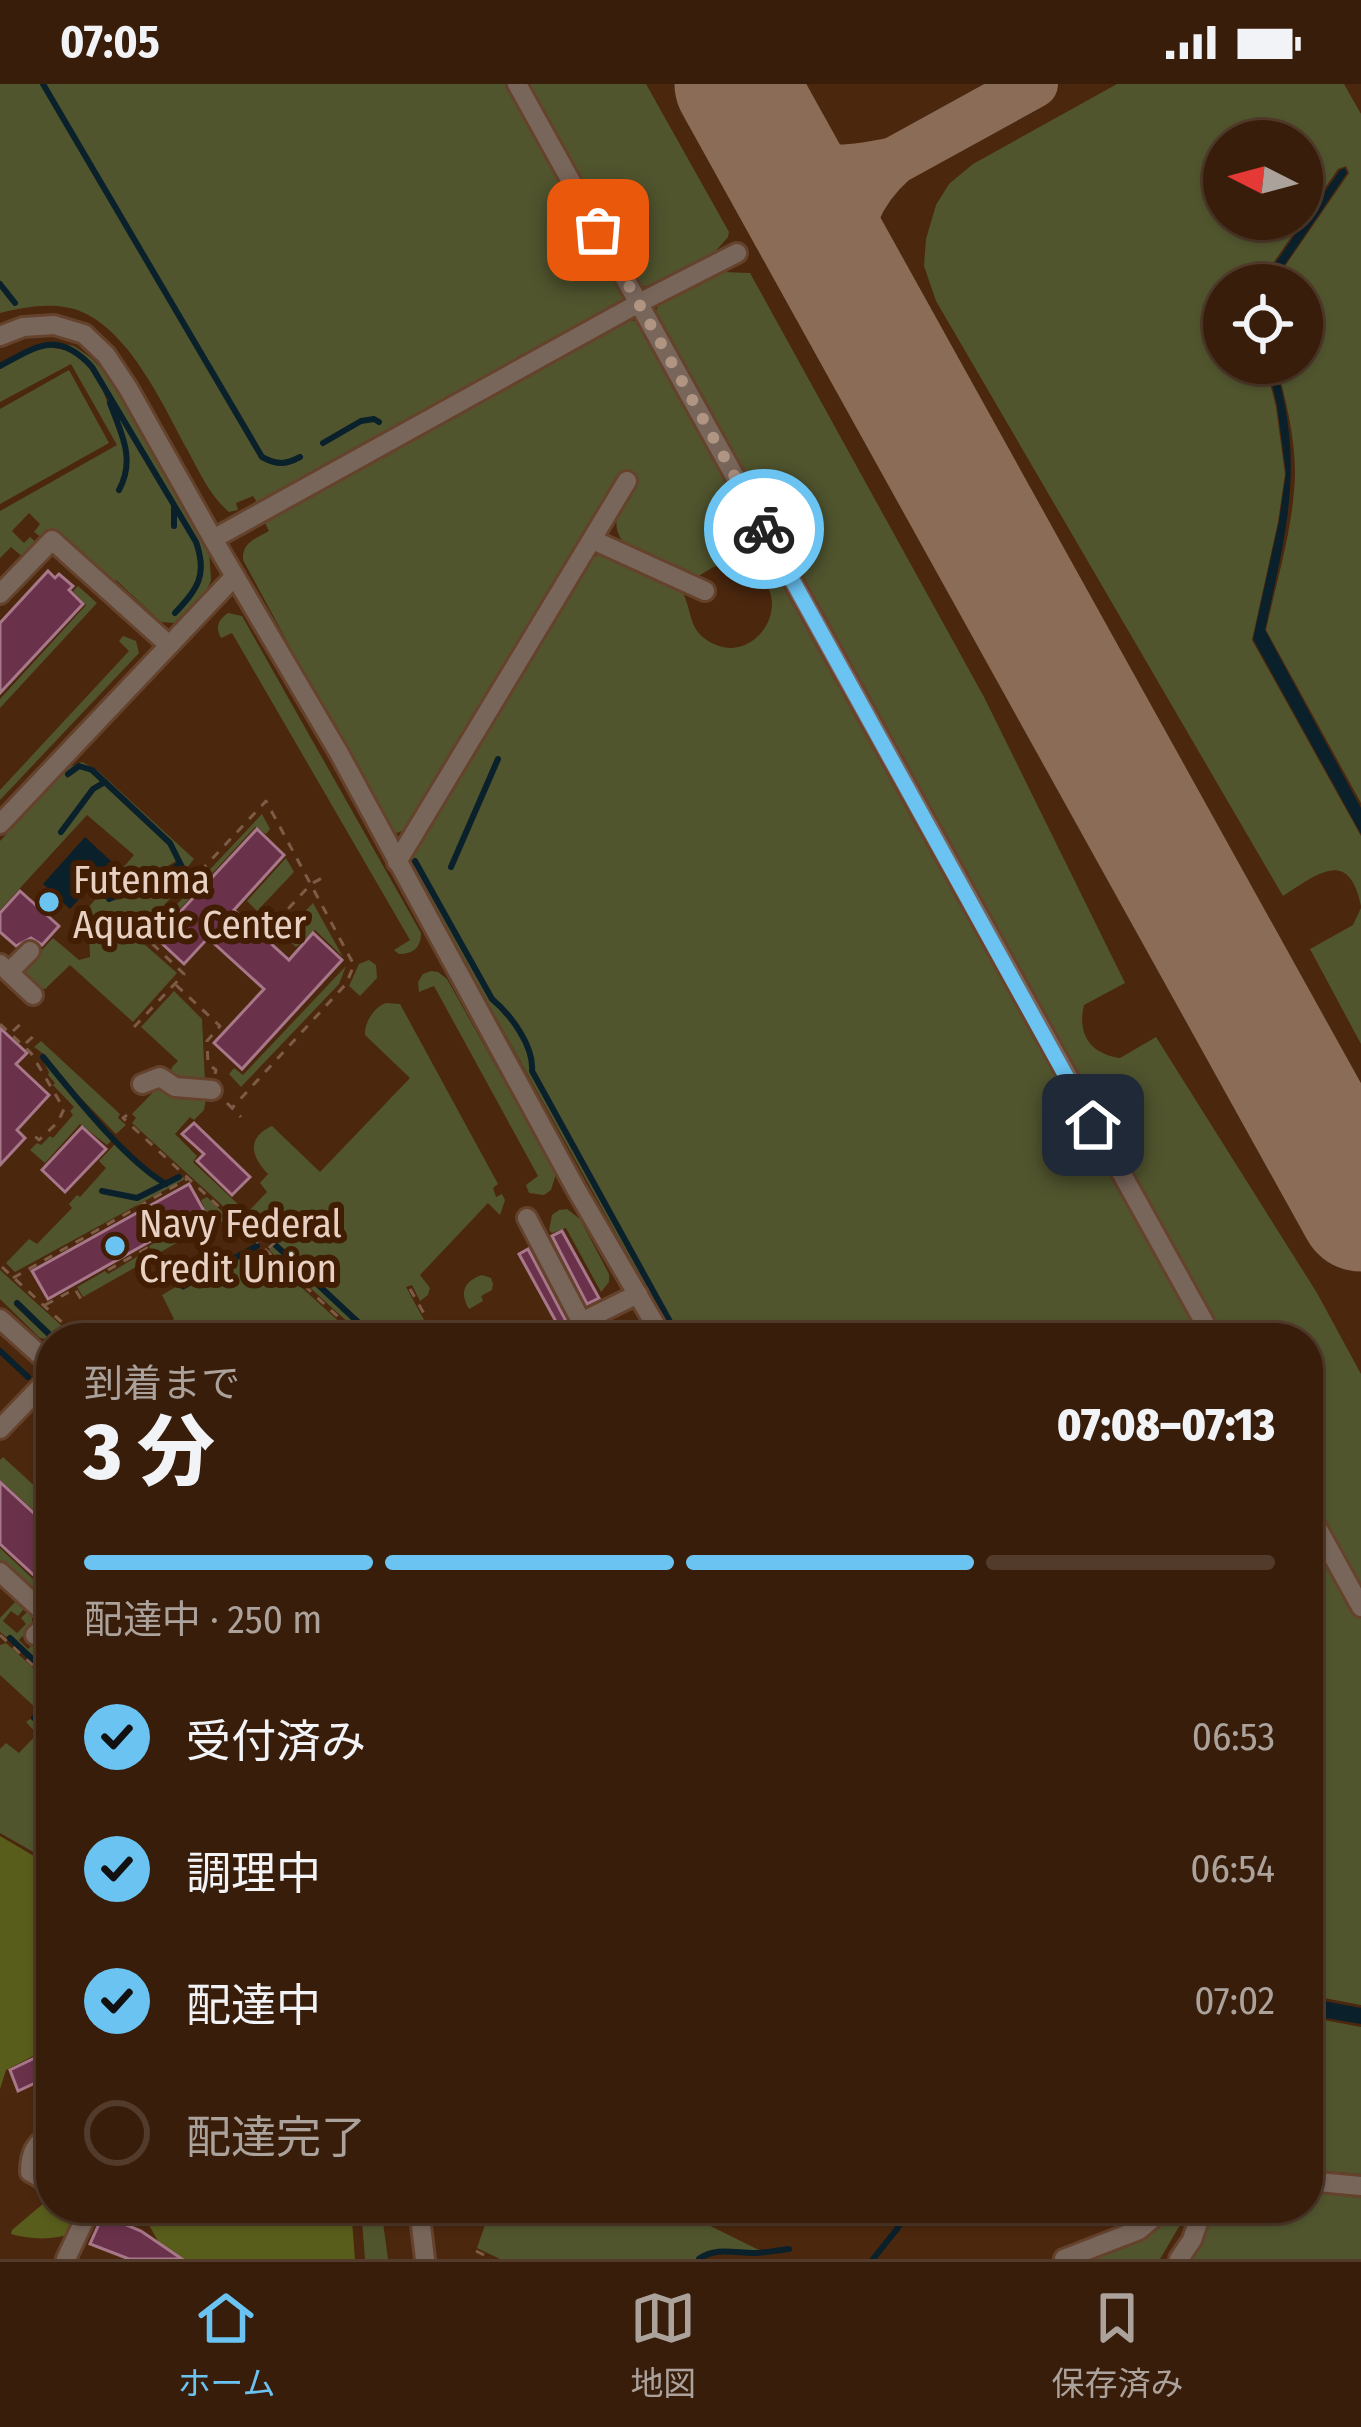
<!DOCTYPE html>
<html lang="ja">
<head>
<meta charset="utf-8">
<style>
  :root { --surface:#381d0a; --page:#3f2613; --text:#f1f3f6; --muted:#aba29c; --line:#523b2b; --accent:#6ac3f1 }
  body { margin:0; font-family:"Fira Sans Condensed","Noto Sans JP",sans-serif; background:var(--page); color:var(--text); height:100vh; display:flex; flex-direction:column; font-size:45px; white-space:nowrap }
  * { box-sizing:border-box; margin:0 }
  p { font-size:39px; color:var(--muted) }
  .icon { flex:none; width:66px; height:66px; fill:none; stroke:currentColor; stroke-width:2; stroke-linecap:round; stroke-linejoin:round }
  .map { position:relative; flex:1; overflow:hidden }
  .details { position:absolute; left:36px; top:1239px; width:1287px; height:900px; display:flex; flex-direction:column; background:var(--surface); border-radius:48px; box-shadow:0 3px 9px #0004,0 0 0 3px var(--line) }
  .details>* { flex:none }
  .needle { width:78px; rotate:276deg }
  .buttons { position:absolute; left:1203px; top:36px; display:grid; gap:24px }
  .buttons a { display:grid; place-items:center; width:120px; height:120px; border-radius:50%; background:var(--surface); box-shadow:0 3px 9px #0004,0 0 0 3px var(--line); font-size:60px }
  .pin { position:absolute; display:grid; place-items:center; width:102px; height:102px; color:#fff; margin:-51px; border-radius:24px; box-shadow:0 6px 18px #0006 }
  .courier { position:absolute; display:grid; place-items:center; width:120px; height:120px; margin:-60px; border:9px solid #6ac3f1; border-radius:50%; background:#fff; color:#222; box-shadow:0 3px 15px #0007 }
  .overview em { font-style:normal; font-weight:800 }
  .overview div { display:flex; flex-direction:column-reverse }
  .overview { display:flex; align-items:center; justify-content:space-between; height:204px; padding:0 48px }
  h1 { font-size:78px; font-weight:800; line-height:90px }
  .bar { display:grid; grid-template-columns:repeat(4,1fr); gap:18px 12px; align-content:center; height:144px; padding:0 48px }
  .bar i { height:15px; border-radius:9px; background:var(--line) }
  .bar .selected { background:var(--accent) }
  .bar p { grid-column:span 4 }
  ol { padding:0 48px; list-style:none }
  li { display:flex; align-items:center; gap:36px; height:132px }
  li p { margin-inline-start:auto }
  li .icon { padding:12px; border-radius:50%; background:var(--accent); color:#111; stroke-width:4 }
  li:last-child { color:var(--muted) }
  li i { width:66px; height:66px; border:6px solid var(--line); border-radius:50% }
  .status { display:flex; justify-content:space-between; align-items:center; height:84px; padding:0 60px; background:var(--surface); direction:ltr }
  .status svg { height:33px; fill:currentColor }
  .tabs { display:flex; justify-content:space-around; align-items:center; height:168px; border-top:3px solid var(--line); background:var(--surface); font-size:33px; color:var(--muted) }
  .tabs a { display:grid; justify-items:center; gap:6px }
  .tabs .selected { color:var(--accent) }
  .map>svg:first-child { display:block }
</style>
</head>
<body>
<div class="status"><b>07:05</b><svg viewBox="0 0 49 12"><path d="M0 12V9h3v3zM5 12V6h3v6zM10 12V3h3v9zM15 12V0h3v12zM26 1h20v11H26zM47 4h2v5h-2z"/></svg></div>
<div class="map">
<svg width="1361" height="2175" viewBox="0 0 1361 2175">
  <rect width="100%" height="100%" fill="#4b270e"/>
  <!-- green -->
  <path fill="#51552e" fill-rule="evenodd" d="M0,0H510L626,211L621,218L258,420L253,412L236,419L238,426L229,428C210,412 200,389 188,367C164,323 131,249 82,228C56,217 26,223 0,229Z
    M523,0H646L729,148L728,153L714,169L654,203L639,202Z
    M1117,0H1344L1361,30V719L1266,546C1277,495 1294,441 1295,389C1295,354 1286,313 1275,279H1302V201H1272L1349,89L1346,82L1338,85L1258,201H1224V279H1265L1276,323L1285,390L1278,438L1252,556L1361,752V822C1349,762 1316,791 1283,812L936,217L924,182L926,155L936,121L949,100L973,80ZM1302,57V135H1224V57Z
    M723,188L750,189L984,613L1125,899L1084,921C1077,950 1090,970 1120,974L1156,953L1317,1209L1361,1290V1508L1308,1413V1254H1220L654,231L659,220Z
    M630,236L637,237L644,244L1207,1254H674L416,789L412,770L592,474L600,470H610L680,505C692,520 687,541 704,554C754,592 803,510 747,485C739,481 728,479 719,481C711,483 703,490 695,494L683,491L624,459C606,437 624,416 638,397L621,388L412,735L402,747L392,751L243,476C242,458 255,455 269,447L265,439Z
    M57,259L74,262L90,273L103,286L135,334L209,467L211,496L206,508L174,539L161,538L116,496L111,501L52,445L42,454L34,448L40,440L29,429L12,447L24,459L30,453L38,460L24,474L11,463L0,474V427L117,361L71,280L0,318V284L41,262L65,266L81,273L101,301L126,370L127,384L118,407C142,379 119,342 108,312L172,420L173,441L175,442V423C203,473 213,482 173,530L174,532C200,509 210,492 199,458L96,284L84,271Z
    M69,286L109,359L0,420V325Z
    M78,502L97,519L0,624V615L86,521L73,507Z
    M228,529L242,532L421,849C421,864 413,870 399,870L394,866L410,856L232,549L221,554C215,543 218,536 228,529Z
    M123,552L136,557L139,569L0,716V706L129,567L119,557Z
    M82,678L97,686L194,775L186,785L171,758L89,682L76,681L65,691L67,694L78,685L85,684L101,697L91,703L59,747V751L63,749L94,707L105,700L168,760L176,777L129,806L109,813L106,816L136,808L180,786L176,796L182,802L135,852L177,889L133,938L70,881L45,905C19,901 23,883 36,868L39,869L53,854L79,876L90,873L88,824L134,771L87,731L0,826V757L68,684Z
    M262,730L270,745L266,750L255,743L155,852L150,849Z
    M286,774L294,788L257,827L247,817Z
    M313,819L343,873L315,846L296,863L283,850Z
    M1361,824V960L1310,865L1353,841Z
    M369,876L376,881L377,894L360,912L349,902L359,880Z
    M346,882L339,900L241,1003L229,990L234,984L243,991Z
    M431,887L438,888L447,895L556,1090L551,1106L544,1111L529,1109L526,1101L538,1092L434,902L419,908L418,898L423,890Z
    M174,907L202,935L205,999L169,995L172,983L178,977L141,943Z
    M386,919L400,920L498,1100L493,1104L496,1113L502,1110L505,1116L500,1131L488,1119L420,1191L430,1204L428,1211L420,1217L412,1201L406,1203L434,1254H379L246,1130L267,1108L260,1099L268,1090C251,1072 246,1054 272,1042L320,1088L410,994L365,951C364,939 374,923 386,919Z
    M41,957L120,1030L118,1034L126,1041L116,1050L78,1011L45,971L34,963Z
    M42,975L112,1056L107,1061L80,1040L45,1079L30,1066L37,1059L41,1061L50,1052L53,1054L73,1031L70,1027L74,1023L53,1001L55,999L48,991L49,988Z
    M162,999L206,1014L204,1026L194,1036L190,1033L175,1050L197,1072L193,1078L240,1122L236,1127L264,1154L260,1156L132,1039L136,1034L132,1030Z
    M116,1059L149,1092L163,1100L137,1112L102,1105L101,1109L137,1116L183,1093L185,1095L15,1188L6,1179L29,1155L37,1160L72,1124L69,1120L77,1111L80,1113L106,1084L99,1077Z
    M207,1113L238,1143L229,1147L219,1134L154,1172L149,1162L206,1129L201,1116Z
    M567,1125L580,1135L609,1190V1198L601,1208L566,1144L552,1149L549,1146L552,1131L559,1126Z
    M274,1161L372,1254H365L269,1166Z
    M259,1165L354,1251L350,1254H142L174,1235L162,1211L179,1201L183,1206Z
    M145,1168L150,1175L83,1213L77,1203L105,1187L108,1190Z
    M0,1186L64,1244L56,1253L18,1217H15L14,1221L51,1256L40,1254L0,1215Z
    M482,1191L491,1194L493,1200L492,1206L481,1212L483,1217L469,1225C459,1209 464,1197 482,1191Z
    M3,1373L51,1417V1442L0,1396V1376Z
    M1308,1436L1361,1531V1921L1308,1911Z
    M0,1464L51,1512V1523L0,1478Z
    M15,1518L24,1525L18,1532L11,1527L3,1537L17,1549L26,1540L21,1534L27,1528L32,1532V1542L19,1556L28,1565L40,1553L51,1554V1561L48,1560L41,1567L51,1577V1594L48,1591L49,1587L11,1552L6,1553L0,1548V1534Z
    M6,1559L42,1592L39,1602L51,1614V1635L33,1630L37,1625L0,1591V1561Z
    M30,1635L51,1640V1778L0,1749V1665L6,1659L19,1669L37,1650L26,1638Z
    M1308,1933L1361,1943V2090L1324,2087L1308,2082Z
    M1308,2108L1361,2114V2175H1186L1209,2134L1211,2124H1308Z
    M361,2124H381L388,2175H365Z
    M511,2124H674L761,2167C740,2168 712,2159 696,2175H500L477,2164L487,2135H510Z
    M1178,2124H1190L1160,2175H1090L1150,2150Z"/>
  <!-- forest -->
  <path fill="#595d1b" d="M0,1752L51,1782V1963L6,1986L0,2005Z
    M51,2113V2124H86L75,2149C53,2156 33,2156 11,2150L12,2146Z
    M145,2124H351L355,2175H168L149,2141Z"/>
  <!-- water -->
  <path fill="#0a202b" d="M1345,84L1347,89L1271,201H1260L1340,86Z
    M1267,279H1274C1306,379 1286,448 1265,546L1361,724V750L1253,555L1279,437L1286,389L1277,321Z
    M85,753L112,778L70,825L43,800Z
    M1308,1914L1361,1924V1940L1308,1931Z"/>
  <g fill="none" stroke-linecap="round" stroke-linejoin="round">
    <!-- stream -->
    <path stroke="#0a202b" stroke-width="6" d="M43,0L262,373C277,381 285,381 300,373
      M0,200L15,219
      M0,282C37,262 58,246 92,283L196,458C208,492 197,505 175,529
      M110,319C121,349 136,375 119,406
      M323,359L361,337L374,335L379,338
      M174,421V442
      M68,690L79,682L92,686L170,759L184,787
      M61,748L93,705L105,698
      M415,777L492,915C511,931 534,962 532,987L679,1254
      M451,783L498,675
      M109,815L155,797L180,780
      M43,973C74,1011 124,1075 166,1100
      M102,1107L137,1114L179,1093
      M239,1127L375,1254
      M183,1202L257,1162
      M17,1219L52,1253
      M0,1267L28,1293
      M10,1554L46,1588
      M43,1596L41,1602L51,1611
      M34,1634L51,1638
      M699,2175C716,2162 738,2170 758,2169C769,2168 779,2166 789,2165
      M873,2175L897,2145L908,2124"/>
    <!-- taxiway -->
    <path stroke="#8a6c57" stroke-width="48" d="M776,71C825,88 844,88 894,77
      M843,192C848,143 856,111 894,77L1034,0"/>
    <!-- runway -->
    <path stroke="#8a6c57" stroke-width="123" d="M736,0L1361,1126"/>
  </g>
  <!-- building -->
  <path fill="#6a314b" stroke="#a7778a" stroke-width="3" d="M48,487L55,494L59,490L73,502L69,506L83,520L0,609V539Z
    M257,745L284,771L234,826L289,876L313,849L342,876L242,985L214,959L264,905L208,854L184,880L156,854Z
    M20,807L59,842L42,861L31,854L16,862L0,848V829Z
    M0,944L27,969L16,980L49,1011L17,1046L25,1054L0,1081Z
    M194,1039L250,1093L232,1111L197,1077L204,1070L182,1050Z
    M82,1043L106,1065L65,1108L42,1086Z
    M189,1100L204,1127L48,1215L32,1187Z
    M562,1147L599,1214L587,1220L552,1152Z
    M528,1165L575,1254H565L519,1170Z
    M0,1398L51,1445V1507L0,1460Z
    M41,1971L50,1992L18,2007L10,1986Z
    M103,2131L141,2147L182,2175H129L90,2160Z"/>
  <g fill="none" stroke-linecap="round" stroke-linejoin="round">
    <defs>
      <path id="minor" d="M517,0L1213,1254
        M0,252L23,243L54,241L84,250L106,271L128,304L213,455L339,669L576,1105L663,1254
        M213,455L639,219L737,169
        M593,456L705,507
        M0,510L52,456L169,561
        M0,740L235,492
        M397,778L627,397
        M0,880L33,911
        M9,888L30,867
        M142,1000L160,993L175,1003L212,1006
        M527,1134L590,1254
        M0,1235L51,1281
        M583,1237L638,1210
        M0,1345L51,1292
        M1308,1427L1361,1523
        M0,1488L51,1535
        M35,1551L51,1536
        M51,2048C36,2060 30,2068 30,2088L51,2100
        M1308,2097L1361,2102
        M419,2124L425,2175
        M66,2175L90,2124
        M1064,2175L1139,2146L1165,2124
        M1179,2175L1192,2156L1203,2124"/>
    </defs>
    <!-- minor casing -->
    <use href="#minor" stroke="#64422b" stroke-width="24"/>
    <!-- path -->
    <path stroke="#7d5c47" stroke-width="3" stroke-dasharray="9 9" stroke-linecap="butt" d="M276,838L311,800L322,794
      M176,901L220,942L207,957L208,980L216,986L215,990
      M0,940L31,969L64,1025L58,1038L39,1056L29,1047
      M134,943L184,890L142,850L266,717L354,881L346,900L232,1024
      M13,947L25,936
      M26,959L38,948
      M227,1019L241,1033
      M127,1031L123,1034L361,1254
      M230,1149L240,1144
      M269,1164L280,1153
      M2,1183L79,1254
      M108,1186L147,1164L152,1173
      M13,1194L187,1095
      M410,1205L438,1254
      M45,1221L75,1205L81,1215
      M0,1551L51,1598
      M476,2167L492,2175"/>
    <!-- minor -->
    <use href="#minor" stroke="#79665b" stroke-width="18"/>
  </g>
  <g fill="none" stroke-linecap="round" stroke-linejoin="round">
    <!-- done -->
    <path stroke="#b19583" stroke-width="12" stroke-dasharray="0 21.6" d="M598,146L764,445"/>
    <!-- route -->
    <path stroke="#6ac3f1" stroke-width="15" d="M764,445L1093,1041"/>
  </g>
  <!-- markers -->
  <g fill="#6ac3f1" stroke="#401d03" stroke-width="4.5">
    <circle cx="49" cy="818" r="12"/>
    <circle cx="115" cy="1162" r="12"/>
  </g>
  <g text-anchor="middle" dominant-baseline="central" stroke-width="12" stroke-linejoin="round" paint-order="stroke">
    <!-- poi labels -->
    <g font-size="39" fill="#e8d0c2" stroke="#401d03" text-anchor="start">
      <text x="73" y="796">Futenma<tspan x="73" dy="45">Aquatic Center</tspan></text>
      <text x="139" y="1140">Navy Federal<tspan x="139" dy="45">Credit Union</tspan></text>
    </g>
  </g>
</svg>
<div class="buttons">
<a><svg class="needle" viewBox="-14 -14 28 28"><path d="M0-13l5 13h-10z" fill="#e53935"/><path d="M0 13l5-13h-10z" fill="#aba29c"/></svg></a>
<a><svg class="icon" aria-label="locate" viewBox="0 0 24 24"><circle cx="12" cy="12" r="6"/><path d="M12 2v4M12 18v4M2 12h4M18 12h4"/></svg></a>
</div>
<div class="pin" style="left:598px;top:146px;background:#ea580c"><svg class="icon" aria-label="bag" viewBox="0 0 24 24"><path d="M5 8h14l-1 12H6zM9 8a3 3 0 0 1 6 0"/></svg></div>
<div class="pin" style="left:1093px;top:1041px;background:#1f2937"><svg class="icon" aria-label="home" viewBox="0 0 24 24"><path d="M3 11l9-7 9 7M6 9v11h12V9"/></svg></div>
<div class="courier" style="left:764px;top:445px"><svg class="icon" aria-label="bike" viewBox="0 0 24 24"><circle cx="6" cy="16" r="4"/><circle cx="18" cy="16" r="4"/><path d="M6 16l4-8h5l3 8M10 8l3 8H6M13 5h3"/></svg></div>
<section class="details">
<div class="overview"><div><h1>3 分</h1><p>到着まで</p></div><em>07:08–07:13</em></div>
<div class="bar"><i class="selected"></i><i class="selected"></i><i class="selected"></i><i></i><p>配達中 · 250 m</p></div>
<ol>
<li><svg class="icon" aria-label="check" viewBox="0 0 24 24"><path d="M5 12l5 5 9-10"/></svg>受付済み<p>06:53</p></li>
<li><svg class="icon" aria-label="check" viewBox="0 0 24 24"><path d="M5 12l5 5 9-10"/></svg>調理中<p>06:54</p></li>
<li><svg class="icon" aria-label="check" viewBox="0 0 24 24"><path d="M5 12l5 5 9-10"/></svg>配達中<p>07:02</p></li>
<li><i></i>配達完了</li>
</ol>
</section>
</div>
<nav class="tabs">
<a class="selected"><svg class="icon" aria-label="home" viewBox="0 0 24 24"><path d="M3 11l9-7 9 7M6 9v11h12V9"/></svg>ホーム</a>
<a><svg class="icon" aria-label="map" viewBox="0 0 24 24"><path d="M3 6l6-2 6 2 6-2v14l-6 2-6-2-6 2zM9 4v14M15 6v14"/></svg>地図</a>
<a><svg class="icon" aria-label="saved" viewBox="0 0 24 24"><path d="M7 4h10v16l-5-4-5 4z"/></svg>保存済み</a>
</nav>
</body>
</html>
